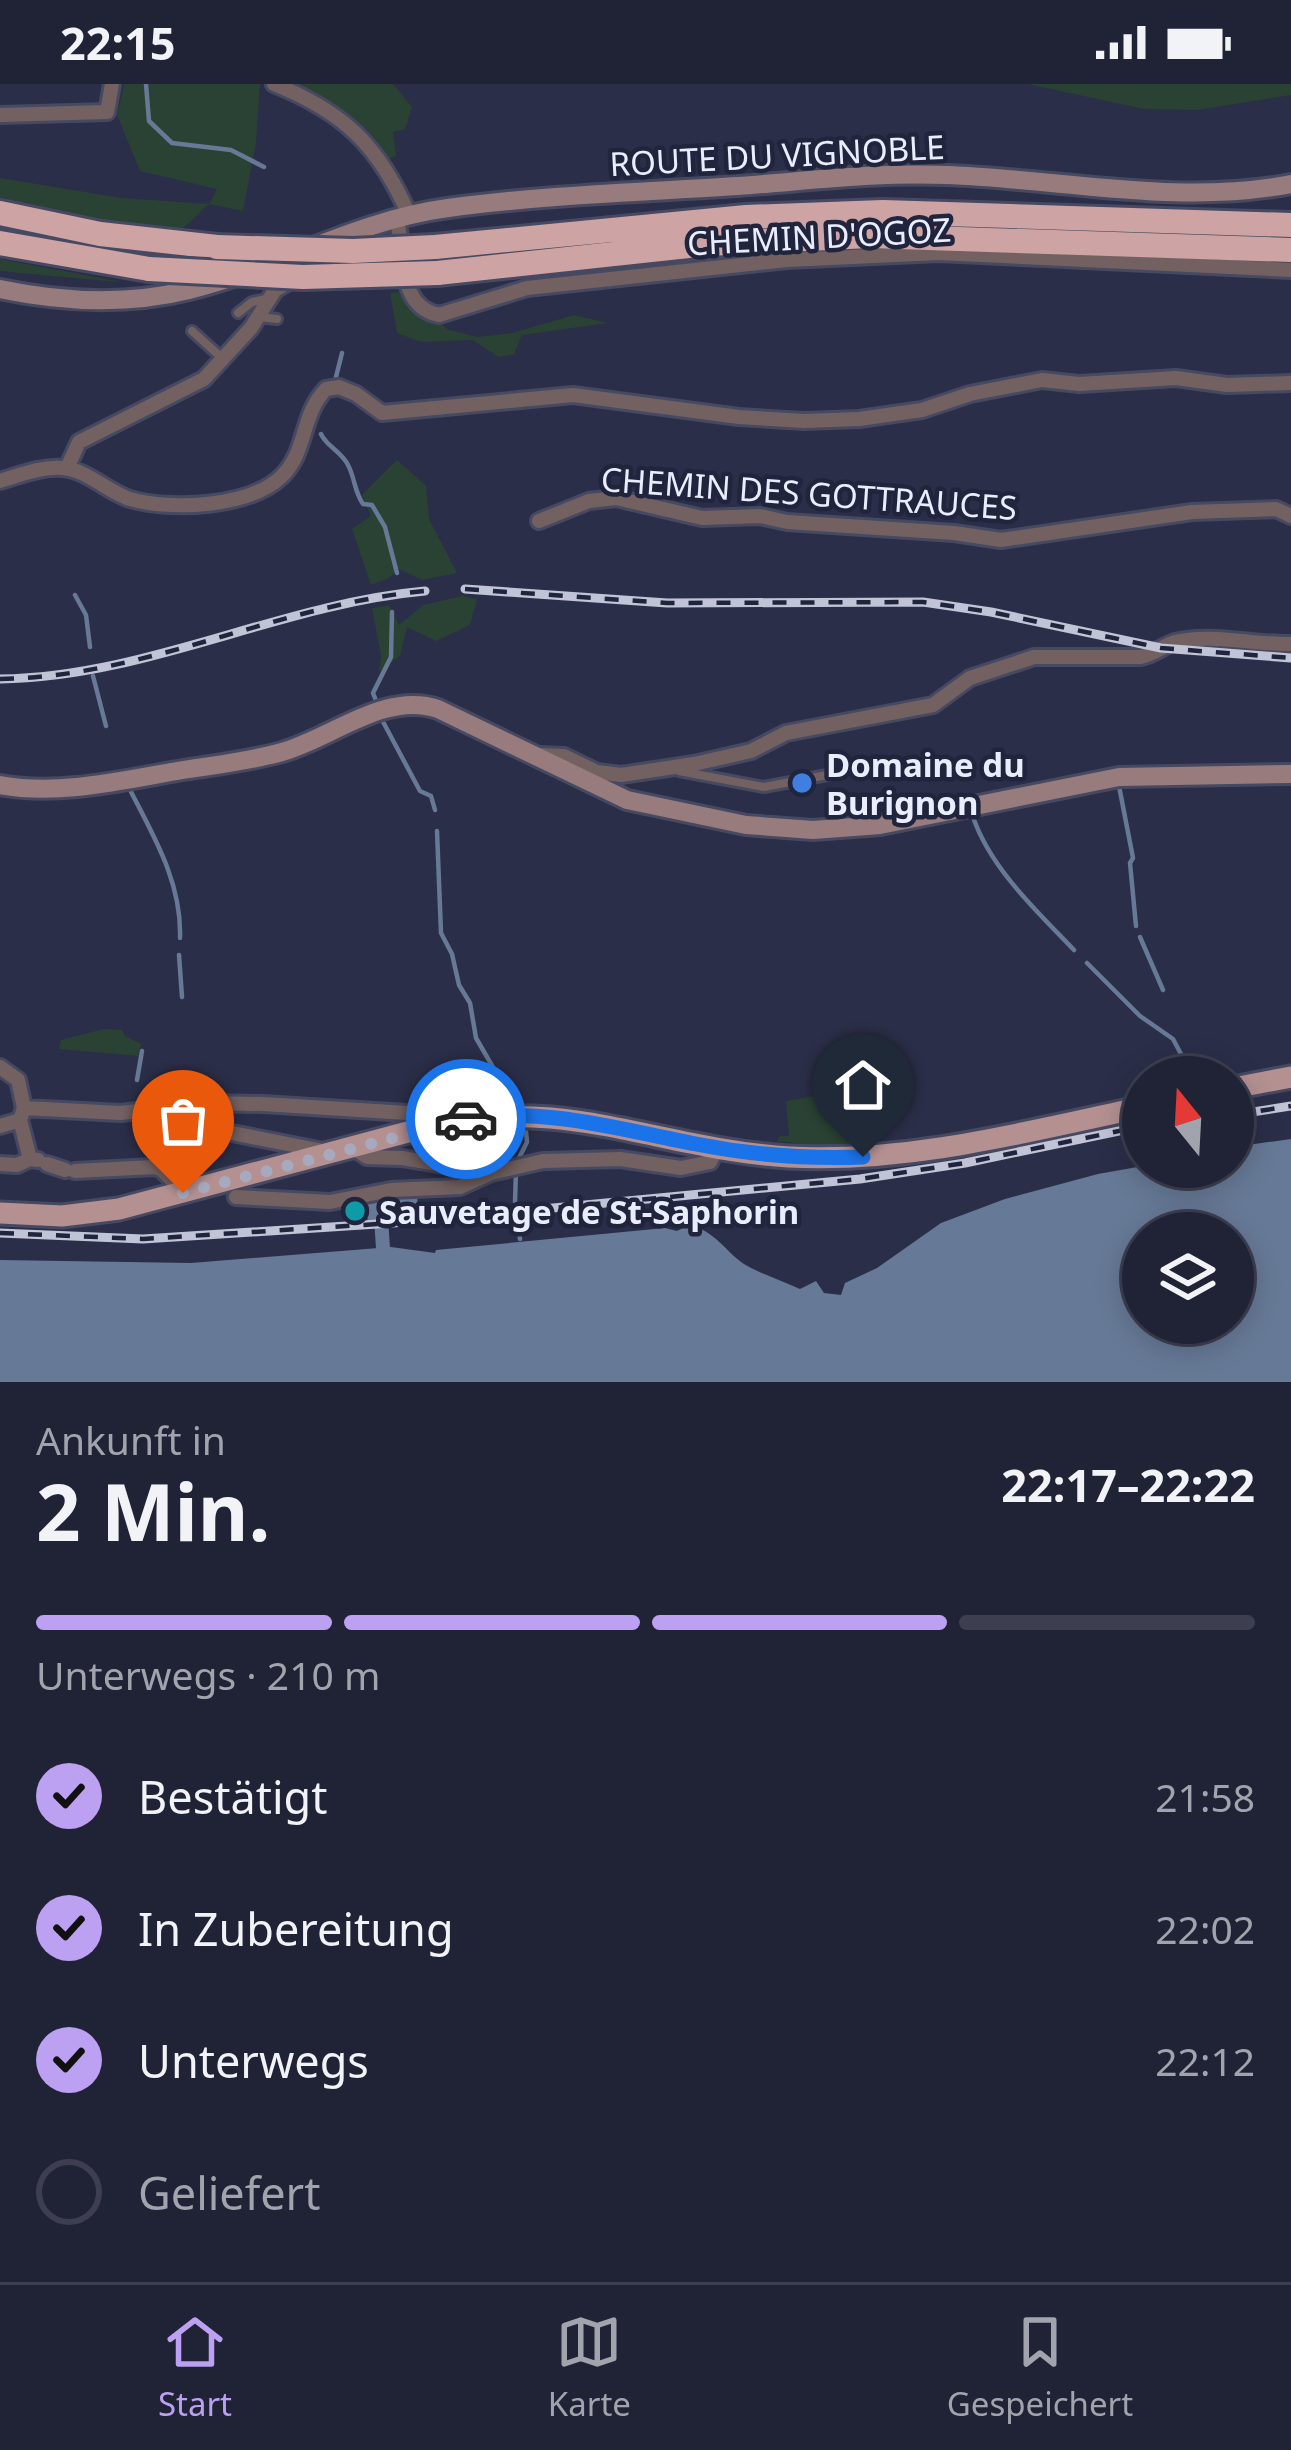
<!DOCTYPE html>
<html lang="de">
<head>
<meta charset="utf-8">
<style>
  :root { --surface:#202236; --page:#2d2f42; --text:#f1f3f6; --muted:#a2a4ad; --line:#3d3f51; --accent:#bca0f2 }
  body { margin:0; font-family:"Noto Sans",sans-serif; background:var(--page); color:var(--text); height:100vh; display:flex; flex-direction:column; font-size:45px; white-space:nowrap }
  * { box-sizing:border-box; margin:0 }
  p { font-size:39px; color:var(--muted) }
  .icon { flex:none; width:66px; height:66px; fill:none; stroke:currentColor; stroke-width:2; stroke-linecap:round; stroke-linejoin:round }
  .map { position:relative; height:1298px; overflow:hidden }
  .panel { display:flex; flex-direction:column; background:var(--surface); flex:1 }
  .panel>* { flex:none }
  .needle { width:78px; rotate:342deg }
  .tools { position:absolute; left:1122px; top:972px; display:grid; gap:24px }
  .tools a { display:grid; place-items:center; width:132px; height:132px; border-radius:50%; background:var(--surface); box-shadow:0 6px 30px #0003,0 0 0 3px var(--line); font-size:60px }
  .pin { position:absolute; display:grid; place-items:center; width:102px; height:102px; color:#fff; margin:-123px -51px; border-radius:50% 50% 50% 0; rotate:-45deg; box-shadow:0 0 12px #0007 }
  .pin .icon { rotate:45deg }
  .courier { position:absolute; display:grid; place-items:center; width:120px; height:120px; margin:-60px; border:9px solid #1a73e8; border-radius:50%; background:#fff; color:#222; box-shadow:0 3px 15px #0007 }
  .overview em { font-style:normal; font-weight:700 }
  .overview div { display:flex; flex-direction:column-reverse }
  .overview { display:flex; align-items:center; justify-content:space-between; height:204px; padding:0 36px }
  h1 { font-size:78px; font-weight:700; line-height:90px }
  .bar { display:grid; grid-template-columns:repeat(4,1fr); gap:18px 12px; align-content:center; height:144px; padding:0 36px }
  .bar i { height:15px; border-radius:9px; background:var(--line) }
  .bar .active { background:var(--accent) }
  .bar p { grid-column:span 4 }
  ol { padding:0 36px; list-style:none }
  li { display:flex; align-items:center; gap:36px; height:132px }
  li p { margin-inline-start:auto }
  li .icon { padding:12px; border-radius:50%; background:var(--accent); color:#111; stroke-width:4 }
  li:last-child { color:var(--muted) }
  li i { width:66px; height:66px; border:6px solid var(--line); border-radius:50% }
  .status { display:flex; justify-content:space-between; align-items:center; height:84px; padding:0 60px; background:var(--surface); direction:ltr }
  .status svg { height:33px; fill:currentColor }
  .dock { display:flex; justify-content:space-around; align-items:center; height:168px; border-top:3px solid var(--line); background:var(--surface); font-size:33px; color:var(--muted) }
  .dock a { display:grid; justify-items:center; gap:6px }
  .dock .active { color:var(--accent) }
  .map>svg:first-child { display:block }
</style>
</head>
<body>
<div class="status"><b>22:15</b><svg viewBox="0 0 49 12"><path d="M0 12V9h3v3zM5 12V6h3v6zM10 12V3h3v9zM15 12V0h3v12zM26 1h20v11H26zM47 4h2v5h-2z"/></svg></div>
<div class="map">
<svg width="1291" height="1298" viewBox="0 0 1291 1298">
  <rect width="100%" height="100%" fill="#2b2e48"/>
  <!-- green -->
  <path fill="#294233" d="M124,0H260L256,59L243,127L209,120L180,147L123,141L0,114V94L122,114L209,120L217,105L140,87L117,31Z
    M274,0H393L412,23L405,45L393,48L396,72L382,77L362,52Z
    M1028,0H1291V11L1197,26L1144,25Z
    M0,175L117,197V198L0,187Z
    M406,207L447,245L477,253L512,249L574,231L608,239L522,251L514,270L498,273L473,256L421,258L397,249L390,209Z
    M397,376L426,402L429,435L457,489L422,496L399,485L389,494L371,501L352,445L371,432L362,411Z
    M462,512L477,515L470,541L436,557L407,543L400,572L379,588L381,571L372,524L389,521L399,541L423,521Z
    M104,945L122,946L125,952L141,960L138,972L59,965L61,956Z
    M810,1013H845L854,1021V1066L777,1057L780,1052H789L786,1017Z"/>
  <!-- water -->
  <path fill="#667996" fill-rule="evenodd" d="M1291,1055V1298H0V1176L191,1179L391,1163L435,1169L436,1166L665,1144L677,1147C704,1131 724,1167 744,1180C761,1190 782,1197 800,1205L816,1197L824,1209L841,1211L845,1199L877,1184L941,1139L1005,1115L1098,1090L1143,1082L1233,1083V1063ZM1143,1149H1233V1239H1143Z
    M417,1109L418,1129L368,1137L365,1123L357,1121L358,1117Z"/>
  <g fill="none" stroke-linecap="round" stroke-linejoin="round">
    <!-- stream -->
    <path stroke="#667996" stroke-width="4.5" d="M146,0L149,37L172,59L231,66L264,83
      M336,293L342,269
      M321,350C327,363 341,367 348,381C355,394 354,407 363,420L372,421L385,443L397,489
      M75,511L86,531L90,563
      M93,592L106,642
      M377,619L373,609L391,573L392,528
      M381,634L420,707L431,712L435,726
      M128,702C153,751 182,798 180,854
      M1119,702L1133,774L1130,779L1136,842
      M973,733C991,785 1036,826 1074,866
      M437,747L441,849L452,870L459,901L470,919L476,954L512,1016
      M1140,853L1163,906
      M179,871L182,913
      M1087,879L1140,932L1173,955L1182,972
      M137,996L142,967
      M518,1076L527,1058L526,1048
      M515,1118L516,1086
      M519,1143L520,1155"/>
    <!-- canal -->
    <path stroke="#667996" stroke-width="14" d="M381,1135L383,1164"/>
    <defs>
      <path id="lane" d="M238,229L252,218L266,215
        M259,233L277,235
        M192,247L222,274
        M679,687L764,703L843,688"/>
      <path id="street" d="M274,0C344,28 379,62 409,131
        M0,31L107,28L112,0
        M400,165C405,193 407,225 439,231L527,204L787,176L939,169L1291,186
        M353,183L398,169L401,162L397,133
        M67,384L79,358L204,295L251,244L275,206L290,197
        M0,397C20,391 42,382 63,384C87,386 108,408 130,415C171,427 249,423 281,393C308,367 300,332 326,305L339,303L356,310L382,329L573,311L739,333L804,337L859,335L922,326L970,310L1042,296L1079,300L1176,294L1227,301L1291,299
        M539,437L589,417L616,414L702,434L760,432L787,438L954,449L1001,456L1192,428L1276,425L1291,432
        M538,671L564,672L597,688L621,691L694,680L751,667L786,649L933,621L970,594L1034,573H1140C1154,571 1162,562 1175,558C1211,549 1254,561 1291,560
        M0,983L18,996L24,1024L20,1036L30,1075L38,1076
        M24,1024L121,1029L202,1019L263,1020L407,1029L434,1041
        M157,1039L232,1049L323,1067
        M0,1042L20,1036
        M352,1063L367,1073L402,1074L491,1089L543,1077L620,1075L681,1084L710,1078L717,1064
        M0,1080L17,1081L30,1075
        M47,1080L65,1086
        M75,1087L154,1083L161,1085L175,1099
        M236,1113L330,1118L391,1106L460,1103L491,1089"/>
      <path id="secondary" d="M0,205C62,218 128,221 189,206C278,184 357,136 448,124C544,111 642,108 738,102C808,97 877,88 947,91C1061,95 1178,122 1291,100
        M0,701C60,712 124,696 183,686C216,681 250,677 282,668C332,654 385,607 438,625L627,716L746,741L813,746L880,741L1119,693L1291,690"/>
      <path id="primary" d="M1233,1004L1291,993
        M0,1129L62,1132L119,1125L434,1041C567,1012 660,1065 789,1073C909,1079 1026,1048 1143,1023"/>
      <path id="highway" d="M0,129L100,150L217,163
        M0,159L149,185
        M435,163L746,133L883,128L1291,141
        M437,189L707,160L869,152L1291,166"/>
    </defs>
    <!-- lane casing -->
    <use href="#lane" stroke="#464961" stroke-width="14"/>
    <!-- street casing -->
    <use href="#street" stroke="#464961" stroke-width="20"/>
    <!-- secondary casing -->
    <use href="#secondary" stroke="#464961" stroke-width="24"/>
    <!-- primary casing -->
    <use href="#primary" stroke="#464961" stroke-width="27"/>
    <!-- highway casing -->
    <use href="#highway" stroke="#464961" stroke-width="30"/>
    <!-- lane -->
    <use href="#lane" stroke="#736161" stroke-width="8"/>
    <!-- street -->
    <use href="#street" stroke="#736161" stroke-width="14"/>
    <!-- secondary -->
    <use href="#secondary" stroke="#987c7d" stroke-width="18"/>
    <!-- primary -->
    <use href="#primary" stroke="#b49091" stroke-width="21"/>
    <!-- highway -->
    <use href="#highway" stroke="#cea3a4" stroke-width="24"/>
    <defs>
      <path id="rail" d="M465,505L667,519L923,518L991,528L1161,564L1291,574
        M0,595C147,593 280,520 425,507
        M1233,1031L1291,1022
        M0,1149L143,1155L393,1139L860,1095L965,1079L1143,1042"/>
    </defs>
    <!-- rail casing -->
    <use href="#rail" stroke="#c1c4d7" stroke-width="9"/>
    <!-- rail -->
    <use href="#rail" stroke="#21243d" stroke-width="4.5" stroke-dasharray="14" stroke-linecap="butt"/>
    <defs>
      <path id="highway-bridge" d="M217,163L353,167L435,163
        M149,185L303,193L437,189"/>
    </defs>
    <!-- highway-bridge casing -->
    <use href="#highway-bridge" stroke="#464961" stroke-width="30" stroke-linecap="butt"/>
    <!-- highway-bridge -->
    <use href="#highway-bridge" stroke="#cea3a4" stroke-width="24"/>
  </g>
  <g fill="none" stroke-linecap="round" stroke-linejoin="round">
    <!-- done -->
    <path stroke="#a7aabe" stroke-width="12" stroke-dasharray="0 21.6" d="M183,1109L466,1035"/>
    <!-- route -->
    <path stroke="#1a73e8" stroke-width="15" d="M466,1035C546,1023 618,1045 696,1060C751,1071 807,1075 863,1073"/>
  </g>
  <!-- markers -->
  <circle fill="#3f7fe0" stroke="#21243d" stroke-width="4.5" cx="802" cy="699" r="12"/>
  <circle fill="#0f9aa8" stroke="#21243d" stroke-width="4.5" cx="355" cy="1127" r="12"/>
  <g text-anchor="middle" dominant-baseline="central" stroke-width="9" stroke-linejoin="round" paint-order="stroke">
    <!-- street labels -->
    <g font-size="33" fill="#eaedfe" stroke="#21243d">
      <text transform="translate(777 71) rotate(-3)">ROUTE DU VIGNOBLE</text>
      <text transform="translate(819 152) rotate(-3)">CHEMIN D'OGOZ</text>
      <text transform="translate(809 409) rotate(4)">CHEMIN DES GOTTRAUCES</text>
    </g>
    <!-- poi labels -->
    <g font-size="33" font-weight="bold" fill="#eaedfe" stroke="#21243d" text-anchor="start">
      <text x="826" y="680">Domaine du<tspan x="826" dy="38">Burignon</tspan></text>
      <text x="379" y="1127">Sauvetage de St-Saphorin</text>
    </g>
  </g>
</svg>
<div class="tools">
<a><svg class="needle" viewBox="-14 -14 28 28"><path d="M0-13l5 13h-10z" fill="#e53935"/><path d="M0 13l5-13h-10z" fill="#a2a4ad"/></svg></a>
<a><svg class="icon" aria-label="layers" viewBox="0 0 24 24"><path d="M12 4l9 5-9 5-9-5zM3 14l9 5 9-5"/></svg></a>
</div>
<div class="pin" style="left:183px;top:1109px;background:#ea580c"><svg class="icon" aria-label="bag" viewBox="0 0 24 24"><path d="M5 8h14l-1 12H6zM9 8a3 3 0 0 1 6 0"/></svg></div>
<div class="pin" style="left:863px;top:1073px;background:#1f2937"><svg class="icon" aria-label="home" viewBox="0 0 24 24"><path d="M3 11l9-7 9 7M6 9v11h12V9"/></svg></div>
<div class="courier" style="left:466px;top:1035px"><svg class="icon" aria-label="car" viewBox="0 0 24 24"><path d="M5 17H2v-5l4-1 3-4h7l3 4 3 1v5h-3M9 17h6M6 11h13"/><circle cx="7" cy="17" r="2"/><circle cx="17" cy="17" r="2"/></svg></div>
</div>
<section class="panel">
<div class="overview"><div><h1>2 Min.</h1><p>Ankunft in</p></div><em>22:17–22:22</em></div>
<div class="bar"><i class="active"></i><i class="active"></i><i class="active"></i><i></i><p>Unterwegs · 210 m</p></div>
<ol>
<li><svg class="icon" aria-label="check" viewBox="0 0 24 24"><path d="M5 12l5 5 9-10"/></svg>Bestätigt<p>21:58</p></li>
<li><svg class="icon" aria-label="check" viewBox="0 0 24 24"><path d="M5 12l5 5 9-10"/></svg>In Zubereitung<p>22:02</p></li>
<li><svg class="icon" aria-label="check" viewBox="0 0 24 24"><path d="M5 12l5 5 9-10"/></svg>Unterwegs<p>22:12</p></li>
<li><i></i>Geliefert</li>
</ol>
</section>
<nav class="dock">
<a class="active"><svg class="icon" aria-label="home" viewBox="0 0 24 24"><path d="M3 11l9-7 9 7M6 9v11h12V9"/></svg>Start</a>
<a><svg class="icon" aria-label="map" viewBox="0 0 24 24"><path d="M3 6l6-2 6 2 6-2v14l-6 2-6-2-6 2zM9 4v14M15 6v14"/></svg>Karte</a>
<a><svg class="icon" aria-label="saved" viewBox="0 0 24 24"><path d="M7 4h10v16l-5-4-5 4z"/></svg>Gespeichert</a>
</nav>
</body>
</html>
